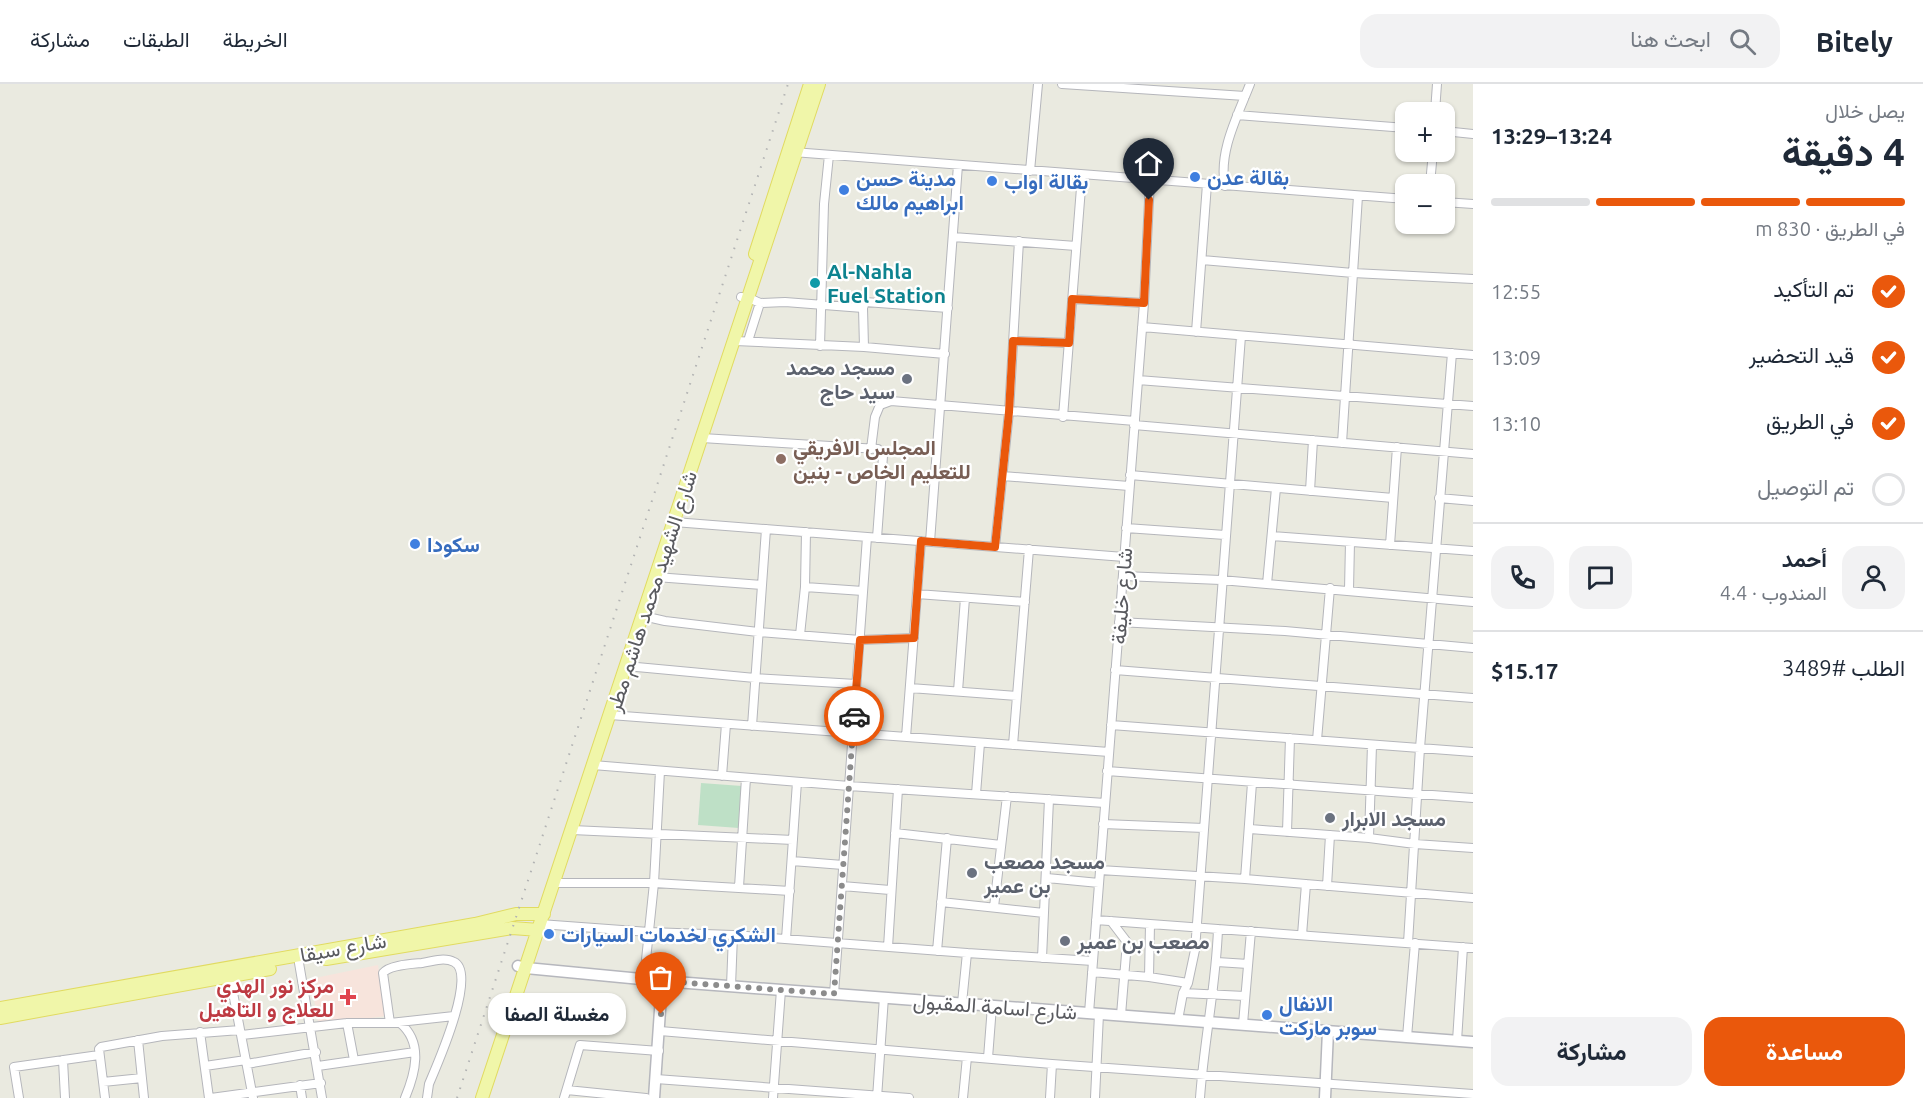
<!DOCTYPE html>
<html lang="ar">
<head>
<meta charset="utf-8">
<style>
  :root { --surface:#fff; --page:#f2f2f3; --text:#1f2937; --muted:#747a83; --line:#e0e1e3; --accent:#ea580c }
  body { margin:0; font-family:Ubuntu,Vazirmatn,sans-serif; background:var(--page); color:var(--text); direction:rtl; height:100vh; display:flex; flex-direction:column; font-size:22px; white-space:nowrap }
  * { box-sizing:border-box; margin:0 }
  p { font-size:20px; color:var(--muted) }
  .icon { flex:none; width:33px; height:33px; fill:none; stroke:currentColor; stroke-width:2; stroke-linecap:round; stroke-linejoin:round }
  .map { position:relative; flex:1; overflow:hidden; direction:ltr }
  .drawer { display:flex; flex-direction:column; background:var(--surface); width:450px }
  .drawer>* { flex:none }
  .controls { position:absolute; left:1395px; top:18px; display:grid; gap:12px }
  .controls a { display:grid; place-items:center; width:60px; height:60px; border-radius:12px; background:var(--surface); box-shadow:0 2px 4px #0004; font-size:30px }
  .pin { position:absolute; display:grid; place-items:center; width:51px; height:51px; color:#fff; margin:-62px -26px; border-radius:50% 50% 50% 0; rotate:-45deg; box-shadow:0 0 6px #0007 }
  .pin .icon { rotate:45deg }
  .courier { position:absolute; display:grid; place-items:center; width:60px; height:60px; margin:-30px; border:4px solid #ea580c; border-radius:50%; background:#fff; color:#222; box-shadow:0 2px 8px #0007 }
  .bubble { position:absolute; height:42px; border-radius:18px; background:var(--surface); box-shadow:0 2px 4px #0004; font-size:20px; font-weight:700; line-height:42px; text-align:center; direction:rtl }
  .overview em { font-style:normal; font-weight:700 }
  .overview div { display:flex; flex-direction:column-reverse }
  .overview { display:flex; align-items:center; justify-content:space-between; height:102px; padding:0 18px }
  h1 { font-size:39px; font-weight:700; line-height:45px }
  .bar { display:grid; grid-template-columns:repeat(4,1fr); gap:9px 6px; align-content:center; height:72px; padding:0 18px }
  .bar i { height:8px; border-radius:4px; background:var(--line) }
  .bar .selected { background:var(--accent) }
  .bar p { grid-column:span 4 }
  .line { display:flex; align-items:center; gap:15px; padding:0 18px; border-top:2px solid var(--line) }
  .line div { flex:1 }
  .round { display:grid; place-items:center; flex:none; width:63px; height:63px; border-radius:18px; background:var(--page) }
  ol { padding:0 18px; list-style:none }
  li { display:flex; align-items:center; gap:18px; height:66px }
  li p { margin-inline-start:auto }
  li .icon { padding:6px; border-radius:50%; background:var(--accent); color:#fff; stroke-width:4 }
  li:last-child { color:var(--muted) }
  li i { width:33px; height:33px; border:3px solid var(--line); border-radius:50% }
  .button { display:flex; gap:12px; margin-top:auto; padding:12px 18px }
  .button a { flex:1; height:69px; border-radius:18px; background:var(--accent); color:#fff; font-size:24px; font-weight:700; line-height:69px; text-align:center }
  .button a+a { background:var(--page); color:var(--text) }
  header { display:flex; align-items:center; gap:36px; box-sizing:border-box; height:84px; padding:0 30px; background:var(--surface); border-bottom:2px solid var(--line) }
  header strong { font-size:28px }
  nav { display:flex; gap:33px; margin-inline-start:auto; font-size:21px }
  .search { width:420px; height:54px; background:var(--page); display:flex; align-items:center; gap:15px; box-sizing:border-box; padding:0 21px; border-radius:18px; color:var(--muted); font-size:22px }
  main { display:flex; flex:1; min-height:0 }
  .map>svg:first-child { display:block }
</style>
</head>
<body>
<header>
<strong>Bitely</strong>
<div class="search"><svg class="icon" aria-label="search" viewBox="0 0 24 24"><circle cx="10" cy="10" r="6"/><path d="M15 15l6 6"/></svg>ابحث هنا</div>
<nav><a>الخريطة</a><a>الطبقات</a><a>مشاركة</a></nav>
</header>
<main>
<section class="drawer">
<div class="overview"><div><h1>4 دقيقة</h1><p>يصل خلال</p></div><em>13:24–13:29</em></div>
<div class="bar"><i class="selected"></i><i class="selected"></i><i class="selected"></i><i></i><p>في الطريق · 830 m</p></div>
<ol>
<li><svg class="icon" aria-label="check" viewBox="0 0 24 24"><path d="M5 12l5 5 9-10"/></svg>تم التأكيد<p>12:55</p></li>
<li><svg class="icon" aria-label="check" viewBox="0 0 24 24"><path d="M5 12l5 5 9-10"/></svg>قيد التحضير<p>13:09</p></li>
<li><svg class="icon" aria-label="check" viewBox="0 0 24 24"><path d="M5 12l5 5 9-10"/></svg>في الطريق<p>13:10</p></li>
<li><i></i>تم التوصيل</li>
</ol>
<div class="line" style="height:108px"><a class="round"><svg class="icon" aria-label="person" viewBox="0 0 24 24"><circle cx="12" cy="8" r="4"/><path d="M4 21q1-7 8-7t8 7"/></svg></a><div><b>أحمد</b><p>المندوب · 4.4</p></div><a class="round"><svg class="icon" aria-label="chat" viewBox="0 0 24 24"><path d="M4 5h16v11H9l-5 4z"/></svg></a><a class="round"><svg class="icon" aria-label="phone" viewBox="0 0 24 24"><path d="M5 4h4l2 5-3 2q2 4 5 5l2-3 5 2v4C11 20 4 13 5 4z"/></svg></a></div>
<div class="line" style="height:78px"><div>الطلب #3489</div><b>$15.17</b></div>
<div class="button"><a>مساعدة</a><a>مشاركة</a></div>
</section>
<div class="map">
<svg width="1473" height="1014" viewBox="0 0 1473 1014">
  <rect width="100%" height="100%" fill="#eaeae0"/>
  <!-- medical -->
  <path fill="#f7e4dc" d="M378,881L386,932L319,941L310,895Z"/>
  <!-- green -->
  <path fill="#bee0c6" d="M701,699L742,702L739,744L698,741Z"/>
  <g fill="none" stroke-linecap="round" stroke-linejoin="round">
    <defs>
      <path id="street" d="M1062,0L1245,12
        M1435,28L1437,0
        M1237,31L1406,44
        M1444,47L1473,50
        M793,68L1406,115
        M1030,87L1038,0
        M1430,100L1433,68
        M1225,102C1218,68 1238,31 1250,0
        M1444,118L1473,120
        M953,153L1076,162
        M1202,176L1353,189L1473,195
        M741,213L749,214L760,219L785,218L863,224
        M1072,215L1144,219
        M1142,243L1473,271
        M1196,248L1207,100
        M735,257L864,263L945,270
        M748,257L760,219
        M1013,257L1069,259
        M820,262L824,120L829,71
        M864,263L863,224L865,218L948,224
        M1138,296L1473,322
        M1063,333L1082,91
        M1134,341L1473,370
        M702,354L878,365L883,372L877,454
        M1342,359L1358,112
        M871,365L875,333L880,321L891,317L1135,337
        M1130,391L1393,414
        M1003,392L1129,402
        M1310,407L1313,356
        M1439,414L1473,417
        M674,438L1124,473
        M1126,444L1225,451
        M1272,452L1473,467
        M930,458L958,81
        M1390,461L1397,363
        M995,463L1009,328L1019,157
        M1123,492L1221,496L1473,518
        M656,493L762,501
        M1267,500L1276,404
        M805,503L863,507
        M1349,506L1350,458
        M917,510L1025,518
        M643,532L665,537L758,548L860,556L914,554
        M1119,538L1285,547L1473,564
        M800,551L805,503L806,448
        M626,582L755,594L856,600
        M1115,586L1473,614
        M910,604L1017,612
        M958,607L965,514
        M610,631L1109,668
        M1111,641L1473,668
        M752,642L766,445
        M906,653L921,457
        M1317,656L1330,504
        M1013,661L1029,465
        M593,681L849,702L1105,719
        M1107,687L1473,714
        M722,692L726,640
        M976,710L980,659
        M1103,740L1204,744
        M1250,745L1369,754L1415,760L1473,764
        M572,746L793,756
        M1287,748L1290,654
        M895,749L1001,761
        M1369,754L1372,661
        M792,777L843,781
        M1100,786L1245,795L1473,814
        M1047,794L1099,799
        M1245,795L1252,699
        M554,799H654L790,807
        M842,802L890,806
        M1327,802L1330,751
        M739,803L746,694
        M941,818L1044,829
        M994,823L1007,712
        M1096,836L1473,864
        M1111,837L1127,858L1121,931
        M540,840L649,848L733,851L967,869L1093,877
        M1150,840L1149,893L1188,899L1183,909L1178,936
        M1302,851L1306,800
        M786,855L797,698
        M1408,859L1420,664L1452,269
        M888,863L898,705
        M937,867L947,754
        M1042,874L1049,715
        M1217,878L1248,880
        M299,879L322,1014
        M1092,888L1149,893
        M230,893L253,1014
        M644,895L654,799L660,687
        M1188,899L1195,866L1241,252
        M731,902L733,851
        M1183,909L1245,912
        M834,910L867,453
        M962,919L967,869
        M1089,929L1144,219L1150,96
        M347,939L354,976
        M1243,940L1251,847
        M660,947L1052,980L1473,1010
        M200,948L209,1014
        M242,951L347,939H390L454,932
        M1407,953L1415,859
        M138,956L144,1014
        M1457,957L1463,863
        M988,974L992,922
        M63,976L65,1014
        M247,980L316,968
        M205,982L246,976
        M318,982L415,968
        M656,995L909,1014
        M103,998L142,994
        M300,1001L302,1014
        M567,1006L646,1014
        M19,1014L14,983L99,971
        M105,1014L99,965L101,963L162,952L240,946
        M211,1014L321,999
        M405,1014C415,990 424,959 400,939H390L383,889C389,881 411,880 422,879C432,877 445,873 454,878C478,889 437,981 429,1000L427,1014
        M564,1014L580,961L659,967
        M773,1014L781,906
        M877,1014L884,913
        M963,1014L967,973
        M1050,1014L1052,980
        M1095,1014L1099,930
        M1200,1014C1204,957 1216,902 1218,845"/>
      <path id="secondary" d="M518,882L526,884L662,897L1473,958
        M654,1014L662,897
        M1325,1014L1328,947"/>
      <path id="primary" d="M755,170L810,0
        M326,875L512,844L539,846
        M0,924L475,840L516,830H544
        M0,934L270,885
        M482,1014L819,0"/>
    </defs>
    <!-- street casing -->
    <use href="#street" stroke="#b5b6bb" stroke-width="10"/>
    <!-- secondary casing -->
    <use href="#secondary" stroke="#b6b7bd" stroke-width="13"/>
    <!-- primary casing -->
    <use href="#primary" stroke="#e1db61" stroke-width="14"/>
    <!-- street -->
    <use href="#street" stroke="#fff" stroke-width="8"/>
    <!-- secondary -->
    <use href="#secondary" stroke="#fff" stroke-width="10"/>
    <!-- primary -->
    <use href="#primary" stroke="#f0f6a9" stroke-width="12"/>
    <!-- rail -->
    <path stroke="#b2b3b3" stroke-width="2" stroke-dasharray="1.5 8" stroke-linecap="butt" d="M457,1014L788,0"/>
  </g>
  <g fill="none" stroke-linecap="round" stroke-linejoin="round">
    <!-- done -->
    <path stroke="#8c8c8c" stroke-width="6" stroke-dasharray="0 10.8" d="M661,930L663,897L834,910L854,632"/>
    <!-- route -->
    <path stroke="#ea580c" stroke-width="8" d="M854,632L860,556L914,554L921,457L995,463L1009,328L1013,257L1069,259L1072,215L1144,219L1149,116"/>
  </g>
  <!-- markers -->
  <g fill="#3f7fe0" stroke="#fff" stroke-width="2">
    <circle cx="1195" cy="93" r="6"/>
    <circle cx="992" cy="97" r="6"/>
    <circle cx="844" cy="106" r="6"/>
    <circle cx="415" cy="460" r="6"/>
    <circle cx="549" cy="850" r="6"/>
    <circle cx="1267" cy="931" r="6"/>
  </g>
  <circle fill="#0f9aa8" stroke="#fff" stroke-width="2" cx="815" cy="199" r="6"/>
  <g fill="#6b7280" stroke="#fff" stroke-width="2">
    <circle cx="907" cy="295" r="6"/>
    <circle cx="1330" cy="734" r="6"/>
    <circle cx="972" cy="789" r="6"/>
    <circle cx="1065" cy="857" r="6"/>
  </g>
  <circle fill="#8d6e63" stroke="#fff" stroke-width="2" cx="781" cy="375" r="6"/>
  <path fill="#e0444e" stroke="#fff" stroke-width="2" d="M345 904h6v6h6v6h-6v6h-6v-6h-6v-6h6z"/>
  <g text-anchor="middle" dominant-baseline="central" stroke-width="4.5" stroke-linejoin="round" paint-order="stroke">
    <!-- shop labels -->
    <g font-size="21" font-weight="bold" fill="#366cbe" stroke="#fff" text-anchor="start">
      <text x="1207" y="93">بقالة عدن</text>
      <text x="856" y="94">مدينة حسن<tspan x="856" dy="24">ابراهيم مالك</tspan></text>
      <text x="1004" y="97">بقالة اواب</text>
      <text x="427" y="460">سكودا</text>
      <text x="561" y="850">الشكري لخدمات السيارات</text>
      <text x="1279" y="919">الانفال<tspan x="1279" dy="24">سوبر ماركت</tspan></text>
    </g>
    <!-- culture labels -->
    <g font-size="21" font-weight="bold" fill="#0d838f" stroke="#fff" text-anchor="start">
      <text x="827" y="187">Al-Nahla<tspan x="827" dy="24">Fuel Station</tspan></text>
    </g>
    <!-- worship labels -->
    <g font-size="21" font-weight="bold" fill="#5b616d" stroke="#fff" text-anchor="start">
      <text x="895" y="283" text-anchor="end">مسجد محمد<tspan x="895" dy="24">سيد حاج</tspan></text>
      <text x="1342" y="734">مسجد الابرار</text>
      <text x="984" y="777">مسجد مصعب<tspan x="984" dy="24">بن عمير</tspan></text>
      <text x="1077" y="857">مصعب بن عمير</text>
    </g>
    <!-- education labels -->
    <g font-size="21" font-weight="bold" fill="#785e54" stroke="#fff" text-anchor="start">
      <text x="793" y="363">المجلس الافريقي<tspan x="793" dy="24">للتعليم الخاص - بنين</tspan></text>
    </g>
    <!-- street labels -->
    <g font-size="21" fill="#595a5f" stroke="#fff">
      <text transform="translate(651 507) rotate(-72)">شارع الشهيد محمد هاشم مطر</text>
      <text transform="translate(1121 512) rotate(-86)">شارع خليفة</text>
      <text transform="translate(343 863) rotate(-10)">شارع سيقا</text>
      <text transform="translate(995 922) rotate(4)">شارع اسامة المقبول</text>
    </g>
    <!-- health labels -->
    <g font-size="21" font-weight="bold" fill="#be3a42" stroke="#fff" text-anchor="end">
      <text x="334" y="901">مركز نور الهدي<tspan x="334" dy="24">للعلاج و التاهيل</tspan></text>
    </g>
  </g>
</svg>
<div class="controls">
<a>+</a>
<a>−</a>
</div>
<div class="pin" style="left:661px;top:930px;background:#ea580c"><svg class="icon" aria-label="bag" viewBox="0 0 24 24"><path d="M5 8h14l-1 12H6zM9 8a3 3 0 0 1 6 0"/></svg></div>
<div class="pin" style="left:1149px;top:116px;background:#1f2937"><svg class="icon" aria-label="home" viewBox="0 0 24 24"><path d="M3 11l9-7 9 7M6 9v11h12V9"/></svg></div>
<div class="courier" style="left:854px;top:632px"><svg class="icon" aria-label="car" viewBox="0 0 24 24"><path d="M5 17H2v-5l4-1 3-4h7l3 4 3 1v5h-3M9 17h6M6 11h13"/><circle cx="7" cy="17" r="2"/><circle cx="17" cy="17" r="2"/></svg></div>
<div class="bubble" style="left:488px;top:909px;width:138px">مغسلة الصفا</div>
</div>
</main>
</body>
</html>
